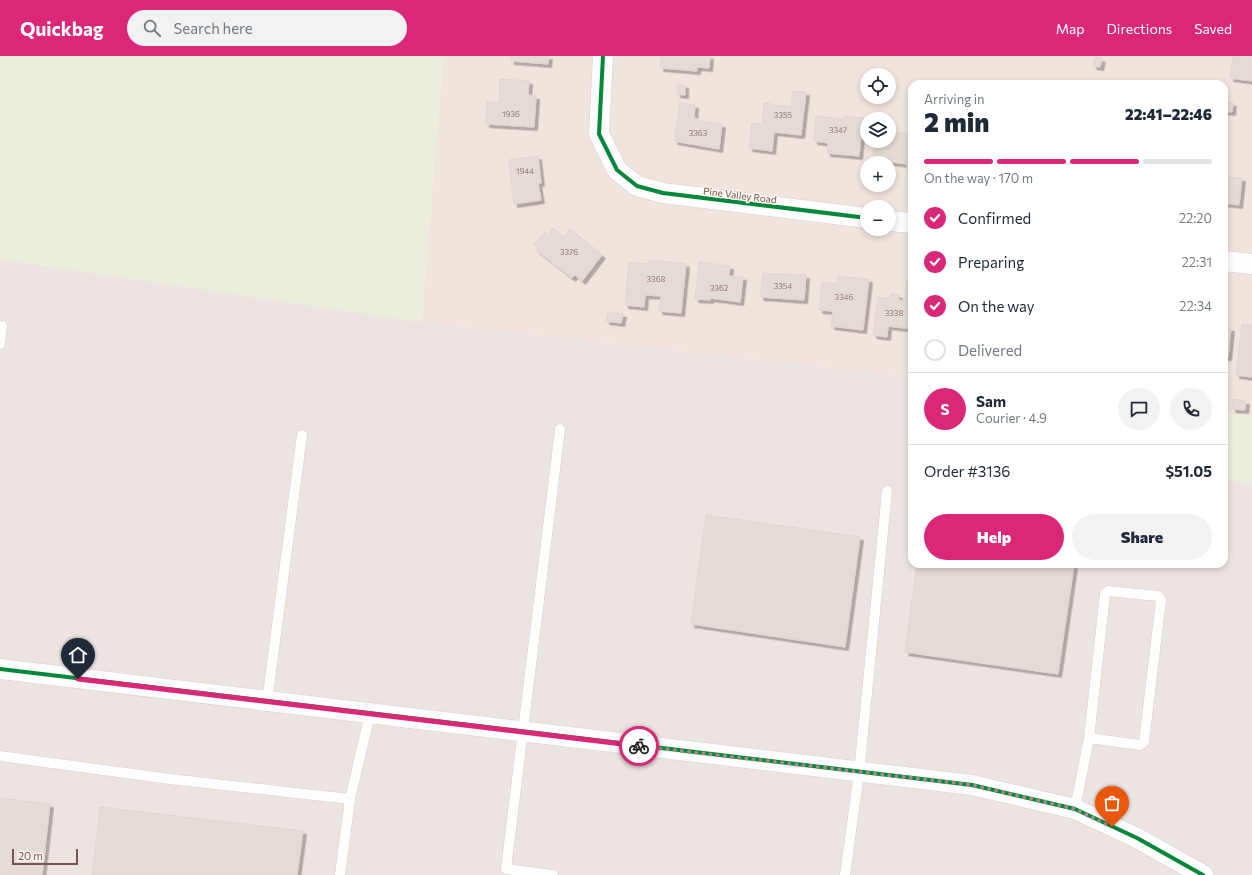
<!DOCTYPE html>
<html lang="en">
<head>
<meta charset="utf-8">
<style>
  :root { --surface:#fff; --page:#f2f2f3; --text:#1f2937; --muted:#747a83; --line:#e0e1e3; --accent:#db2777 }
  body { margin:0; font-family:Commissioner,sans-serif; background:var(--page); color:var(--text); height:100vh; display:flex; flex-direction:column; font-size:15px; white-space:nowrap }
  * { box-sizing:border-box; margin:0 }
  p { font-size:13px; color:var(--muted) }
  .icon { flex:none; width:22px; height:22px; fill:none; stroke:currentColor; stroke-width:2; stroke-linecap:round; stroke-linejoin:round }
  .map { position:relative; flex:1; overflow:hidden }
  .sheet { position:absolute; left:908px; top:24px; width:320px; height:488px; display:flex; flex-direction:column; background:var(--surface); border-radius:12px; box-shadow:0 2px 6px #0003 }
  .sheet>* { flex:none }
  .buttons { position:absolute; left:860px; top:12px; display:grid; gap:8px }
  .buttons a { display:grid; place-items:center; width:36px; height:36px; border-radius:50%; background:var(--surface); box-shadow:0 2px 6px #0003; font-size:20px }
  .scale { position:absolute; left:12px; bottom:10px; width:66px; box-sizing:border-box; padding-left:4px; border:2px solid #77554e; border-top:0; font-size:11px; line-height:14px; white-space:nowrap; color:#77554e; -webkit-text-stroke:3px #fef7f1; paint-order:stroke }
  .pin { position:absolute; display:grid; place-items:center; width:34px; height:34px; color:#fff; margin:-41px -17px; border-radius:50% 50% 50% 0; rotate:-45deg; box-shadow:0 0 4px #0007 }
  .pin .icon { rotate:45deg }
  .courier { position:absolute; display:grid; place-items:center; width:40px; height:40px; margin:-20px; border:3px solid #db2777; border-radius:50%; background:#fff; color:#222; box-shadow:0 1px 5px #0007 }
  .head em { font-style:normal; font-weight:800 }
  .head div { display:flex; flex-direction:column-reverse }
  .head { display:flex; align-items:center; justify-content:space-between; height:68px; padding:0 16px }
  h1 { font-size:26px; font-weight:800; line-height:30px }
  .bar { display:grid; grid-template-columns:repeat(4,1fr); gap:6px 4px; align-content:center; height:48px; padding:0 16px }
  .bar i { height:5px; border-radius:3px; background:var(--line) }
  .bar .selected { background:var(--accent) }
  .bar p { grid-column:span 4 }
  .line { display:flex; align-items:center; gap:10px; padding:0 16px; border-top:1px solid var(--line) }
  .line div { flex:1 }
  .round { display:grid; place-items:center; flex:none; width:42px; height:42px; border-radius:21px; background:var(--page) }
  ol { padding:0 16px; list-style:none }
  li { display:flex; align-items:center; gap:12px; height:44px }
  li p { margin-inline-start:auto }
  li .icon { padding:4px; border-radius:50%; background:var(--accent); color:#fff; stroke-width:4 }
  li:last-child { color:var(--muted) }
  li i { width:22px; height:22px; border:2px solid var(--line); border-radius:50% }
  .cta { display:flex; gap:8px; margin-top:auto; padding:8px 16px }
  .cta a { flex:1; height:46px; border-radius:24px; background:var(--accent); color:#fff; font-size:16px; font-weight:800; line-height:46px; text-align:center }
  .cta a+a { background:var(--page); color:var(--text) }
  header { display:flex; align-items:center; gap:24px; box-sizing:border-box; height:56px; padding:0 20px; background:var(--accent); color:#fff }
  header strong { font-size:19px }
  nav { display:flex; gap:22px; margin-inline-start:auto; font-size:14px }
  .search { width:280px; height:36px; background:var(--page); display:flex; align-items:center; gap:10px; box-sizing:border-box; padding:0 14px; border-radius:22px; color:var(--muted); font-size:15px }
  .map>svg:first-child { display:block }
</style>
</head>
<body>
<header>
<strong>Quickbag</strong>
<div class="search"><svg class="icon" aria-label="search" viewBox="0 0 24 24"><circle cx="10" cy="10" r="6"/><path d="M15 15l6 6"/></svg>Search here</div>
<nav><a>Map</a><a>Directions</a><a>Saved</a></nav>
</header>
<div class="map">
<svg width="1252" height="819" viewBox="0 0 1252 819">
  <defs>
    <filter id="shadow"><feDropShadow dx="3.5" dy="3.5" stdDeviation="0" flood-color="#0004"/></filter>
  </defs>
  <rect width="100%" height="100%" fill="#f8f3ef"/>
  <!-- residential -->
  <path fill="#f0e4dd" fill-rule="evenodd" d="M443,0H1252V360L1224,357V28H912V321L421,266ZM867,19H889V41H867ZM867,63H889V85H867ZM867,107H889V129H867ZM867,151H889V173H867Z"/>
  <!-- industrial -->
  <path fill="#ece4e1" d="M0,203L421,266L912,321V508H1224V423L1252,427V819H0Z"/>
  <!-- green -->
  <path fill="#e9eeda" d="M0,0H443L421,266L0,203Z
    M1224,357L1252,360V427L1224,423Z"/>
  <!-- building -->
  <path fill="#e4dad6" stroke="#e1d5d1" filter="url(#shadow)" d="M511,0H549L548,8L511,5Z
    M661,0H710L709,12L697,11V15L660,12Z
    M1233,0H1252V25L1230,22Z
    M1095,1L1102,3L1100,11L1093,10Z
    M500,23L529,25L528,39L536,40L534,71L486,68L487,46L499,47Z
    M677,28L685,29V39L677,38Z
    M793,35L806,36L801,79L774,76L772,95L749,92L752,67L762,68L764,47L791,51Z
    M1224,46L1233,47L1232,56L1224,55Z
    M680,47L695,49L694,62L699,63L698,65L722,68L719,93L674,85Z
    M816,60L844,63V60L863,62L859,100L827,97L828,87L814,85Z
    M889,76L912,78V115L907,114V108L873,104L875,85H889Z
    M538,100L541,127H538L541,144L514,148L509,104Z
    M1224,120L1242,122L1239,149L1224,147Z
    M553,172L564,181L570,173L602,199L582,225L575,219L572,222L536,194L538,192L534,189L545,176L548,179Z
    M649,204L686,208L681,257L659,255L661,240L645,239L644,251L625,249L629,206L648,208Z
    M699,206L730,210L729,220L743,221L740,246L710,242V244L695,243Z
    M763,217L806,219L804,244L760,241Z
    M838,220L869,223L863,274L831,270L833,255L819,254L822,226L837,228Z
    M907,225L912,226V273L888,270L887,281L873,279L878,241L890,242L891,238L899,239L898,244L905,245Z
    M608,256L623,258L621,267L606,265Z
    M1242,268L1252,269V321L1236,319Z
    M1224,271L1231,272L1228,301H1224Z
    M1233,343L1246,345L1245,354L1232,353Z
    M706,459L860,481L845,591L691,568Z
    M917,508L1074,509L1058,618L905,596Z
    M0,742L50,748L42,819H0Z
    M100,751L303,775L297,819H92Z"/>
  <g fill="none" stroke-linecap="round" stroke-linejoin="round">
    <defs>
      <path id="service" d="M0,288L2,270
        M267,646L302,379
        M0,700L170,723L350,743
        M1075,753L1089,682L1105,538L1108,535L1158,540L1161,544L1144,686L1140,689L1089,682
        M340,819L350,743L370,658
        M553,819L506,813L560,373
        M845,819L859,717L887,435"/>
      <path id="minor" d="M603,0L599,78L617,114L637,130L663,137L867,162
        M889,165L912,167
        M1224,205L1252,208
        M0,613L972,729L1075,753L1137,782L1203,819"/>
    </defs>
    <!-- service casing -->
    <use href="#service" stroke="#d7cfcc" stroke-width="11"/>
    <!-- minor casing -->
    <use href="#minor" stroke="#d7cfcc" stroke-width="21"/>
    <!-- service -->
    <use href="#service" stroke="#fefdfd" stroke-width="10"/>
    <!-- minor -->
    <use href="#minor" stroke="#fefdfd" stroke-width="20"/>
    <defs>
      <path id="cycleway" d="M603,0L599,78L617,114L637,130L663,137L867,162
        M0,613L972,729L1075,753L1137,782L1203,819"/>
    </defs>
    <!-- cycleway casing -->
    <use href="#cycleway" stroke="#fef7f1" stroke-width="6"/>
    <!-- cycleway -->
    <use href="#cycleway" stroke="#00873e" stroke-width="4"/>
  </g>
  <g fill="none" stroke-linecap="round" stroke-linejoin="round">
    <!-- done -->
    <path stroke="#a48c86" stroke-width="4" stroke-dasharray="0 7.2" d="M639,690L972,729L1075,753L1112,771"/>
    <!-- route -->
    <path stroke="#db2777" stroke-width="5" d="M78,623L639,690"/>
  </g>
  <g text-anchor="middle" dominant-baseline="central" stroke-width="3" stroke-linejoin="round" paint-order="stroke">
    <!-- number labels -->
    <g font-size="8" fill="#947872">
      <text x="511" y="58">1936</text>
      <text x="783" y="59">3355</text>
      <text x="838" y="74">3347</text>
      <text x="698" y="77">3363</text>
      <text x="525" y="115">1944</text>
      <text x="569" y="196">3376</text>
      <text x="656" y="223">3368</text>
      <text x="783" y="230">3354</text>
      <text x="719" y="232">3362</text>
      <text x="844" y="241">3346</text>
      <text x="894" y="257">3338</text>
    </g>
    <!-- street labels -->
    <g font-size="10" fill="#77554e" stroke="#fef7f1">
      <text transform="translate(740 139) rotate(7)">Pine Valley Road</text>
    </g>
  </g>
</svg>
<div class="buttons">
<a><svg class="icon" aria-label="locate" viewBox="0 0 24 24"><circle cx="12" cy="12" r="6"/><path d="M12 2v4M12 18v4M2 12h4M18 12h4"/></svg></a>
<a><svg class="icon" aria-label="layers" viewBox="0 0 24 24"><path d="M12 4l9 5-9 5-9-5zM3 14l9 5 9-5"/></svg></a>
<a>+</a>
<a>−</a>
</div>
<div class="scale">20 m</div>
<div class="pin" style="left:1112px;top:771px;background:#ea580c"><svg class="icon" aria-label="bag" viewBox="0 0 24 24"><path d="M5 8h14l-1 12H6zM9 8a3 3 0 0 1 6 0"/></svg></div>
<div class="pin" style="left:78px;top:623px;background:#1f2937"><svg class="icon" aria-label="home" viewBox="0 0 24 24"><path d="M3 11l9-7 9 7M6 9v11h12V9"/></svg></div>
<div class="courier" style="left:639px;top:690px"><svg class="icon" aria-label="bike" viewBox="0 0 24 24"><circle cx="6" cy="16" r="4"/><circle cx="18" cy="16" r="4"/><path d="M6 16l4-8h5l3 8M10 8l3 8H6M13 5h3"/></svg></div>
<section class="sheet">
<div class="head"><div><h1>2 min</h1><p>Arriving in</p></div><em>22:41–22:46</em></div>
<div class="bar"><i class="selected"></i><i class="selected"></i><i class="selected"></i><i></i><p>On the way · 170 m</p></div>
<ol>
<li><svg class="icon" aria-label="check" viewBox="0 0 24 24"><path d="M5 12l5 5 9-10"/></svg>Confirmed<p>22:20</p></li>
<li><svg class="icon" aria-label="check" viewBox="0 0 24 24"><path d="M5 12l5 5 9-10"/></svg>Preparing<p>22:31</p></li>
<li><svg class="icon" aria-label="check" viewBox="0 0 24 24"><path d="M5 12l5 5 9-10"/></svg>On the way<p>22:34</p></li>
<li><i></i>Delivered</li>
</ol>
<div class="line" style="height:72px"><b class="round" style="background:var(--accent);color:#fff">S</b><div><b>Sam</b><p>Courier · 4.9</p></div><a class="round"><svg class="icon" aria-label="chat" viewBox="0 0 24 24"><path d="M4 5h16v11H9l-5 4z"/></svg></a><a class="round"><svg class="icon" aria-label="phone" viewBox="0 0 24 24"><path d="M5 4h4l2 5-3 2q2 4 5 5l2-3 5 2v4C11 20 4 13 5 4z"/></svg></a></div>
<div class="line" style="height:52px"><div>Order #3136</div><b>$51.05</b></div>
<div class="cta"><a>Help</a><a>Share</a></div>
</section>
</div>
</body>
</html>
